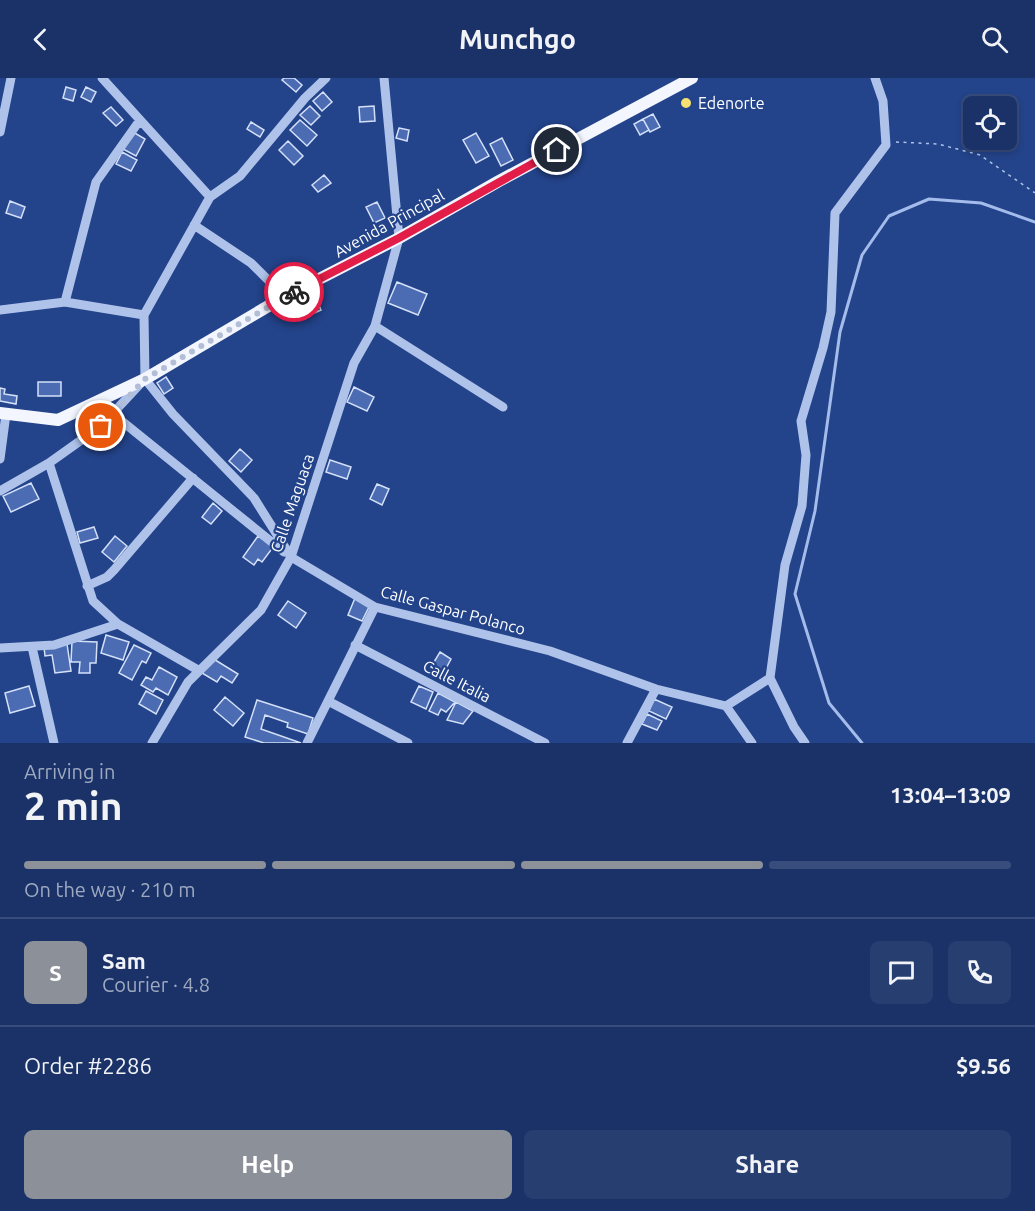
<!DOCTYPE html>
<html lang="en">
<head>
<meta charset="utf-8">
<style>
  :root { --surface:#1a3268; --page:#273e71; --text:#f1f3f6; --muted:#9faac0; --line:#384d7c; --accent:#8c9099 }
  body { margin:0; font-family:Ubuntu,sans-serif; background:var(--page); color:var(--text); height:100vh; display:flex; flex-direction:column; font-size:22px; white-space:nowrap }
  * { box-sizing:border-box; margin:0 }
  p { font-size:20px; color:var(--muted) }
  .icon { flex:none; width:33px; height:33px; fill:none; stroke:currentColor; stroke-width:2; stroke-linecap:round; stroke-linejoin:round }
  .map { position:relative; height:665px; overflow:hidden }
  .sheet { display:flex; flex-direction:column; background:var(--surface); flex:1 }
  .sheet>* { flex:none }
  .fabs { position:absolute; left:963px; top:18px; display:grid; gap:12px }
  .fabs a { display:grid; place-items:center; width:54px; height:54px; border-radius:9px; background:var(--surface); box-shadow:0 3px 9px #0003,0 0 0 2px var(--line); font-size:30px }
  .pin { position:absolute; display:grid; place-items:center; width:51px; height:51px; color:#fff; margin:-26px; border:3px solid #fff; border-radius:50%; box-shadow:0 2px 6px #0007 }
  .courier { position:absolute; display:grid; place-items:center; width:60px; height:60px; margin:-30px; border:4px solid #e11d48; border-radius:50%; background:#fff; color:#222; box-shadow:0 2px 8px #0007 }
  .overview em { font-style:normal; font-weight:600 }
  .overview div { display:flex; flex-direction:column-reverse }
  .overview { display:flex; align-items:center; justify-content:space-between; height:102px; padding:0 24px }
  h1 { font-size:39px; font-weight:600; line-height:45px }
  .bar { display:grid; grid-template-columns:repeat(4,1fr); gap:9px 6px; align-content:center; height:72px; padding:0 24px }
  .bar i { height:8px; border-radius:4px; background:var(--line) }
  .bar .current { background:var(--accent) }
  .bar p { grid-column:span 4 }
  .line { display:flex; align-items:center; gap:15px; padding:0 24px; border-top:2px solid var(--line) }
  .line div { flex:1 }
  .round { display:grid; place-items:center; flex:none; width:63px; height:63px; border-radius:9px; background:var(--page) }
  .button { display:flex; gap:12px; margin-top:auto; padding:12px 24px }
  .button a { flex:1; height:69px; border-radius:9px; background:var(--accent); color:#fff; font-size:24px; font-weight:600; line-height:69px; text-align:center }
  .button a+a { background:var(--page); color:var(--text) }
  header { display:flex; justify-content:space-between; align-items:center; height:78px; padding:0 24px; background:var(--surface); font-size:27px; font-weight:600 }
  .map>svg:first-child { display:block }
</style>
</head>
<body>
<header><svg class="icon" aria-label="back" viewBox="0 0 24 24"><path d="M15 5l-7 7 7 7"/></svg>Munchgo<svg class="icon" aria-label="search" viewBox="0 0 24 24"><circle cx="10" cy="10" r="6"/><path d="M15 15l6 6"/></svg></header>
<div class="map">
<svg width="1035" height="665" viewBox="0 0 1035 665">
  <rect width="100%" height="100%" fill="#23438a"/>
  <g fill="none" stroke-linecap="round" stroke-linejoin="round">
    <!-- stream -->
    <path stroke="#a3bceb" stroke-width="3" d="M862,665L829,625L795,516L815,433L840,254L862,177L889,138L929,121L981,125L1035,144"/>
  </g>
  <!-- building -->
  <path fill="#4b6cb2" stroke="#d4e0f8" stroke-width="1.5" d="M284,0H294L302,7L296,14L282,2Z
    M66,9L76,12L73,23L63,20Z
    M86,9L96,14L91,24L81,19Z
    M323,14L332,24L322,33L313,23Z
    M310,28L320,38L311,47L300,37Z
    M374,28L375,43L360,44L359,29Z
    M111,29L123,42L116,48L103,35Z
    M653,36L660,49L650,54L643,41Z
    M643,41L649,52L640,57L634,46Z
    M300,42L317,57L307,68L290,52Z
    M251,44L264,52L260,59L247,51Z
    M399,50L409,52L407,63L396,60Z
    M133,54L145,61L136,78L123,71Z
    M476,55L489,78L476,85L463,62Z
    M502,60L513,82L501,88L490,66Z
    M288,63L303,78L294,87L279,72Z
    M122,74L137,82L131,93L116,86Z
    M324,97L331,105L318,114L312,107Z
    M10,123L25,129L21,140L6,135Z
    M377,124L385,140L374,145L366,129Z
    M397,204L427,216L418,237L388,225Z
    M314,215L321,232L312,236L305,218Z
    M166,299L173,310L164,316L157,305Z
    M38,304H61V318H38Z
    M354,309L374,319L367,333L347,324Z
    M0,310L5,311L4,316L17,318L16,326L0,323Z
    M240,371L252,382L241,394L229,383Z
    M330,382L351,389L347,401L326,394Z
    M31,405L39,421L11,434L3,418Z
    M377,406L389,411L382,427L370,421Z
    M213,425L222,433L211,446L202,439Z
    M94,449L98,460L80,465L77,454Z
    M115,458L127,468L114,484L102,474Z
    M258,458L274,468L262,484L258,481L254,487L243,479Z
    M355,520L370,527L362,543L348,537Z
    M288,523L306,535L296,550L278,537Z
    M106,557L129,564L123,582L101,575Z
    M72,563L97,564L96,585H90V595H79L80,584H71Z
    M67,566L71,593L55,595L52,577L45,578L44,569Z
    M134,567L151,575L146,585L142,583L132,602L119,595Z
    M440,574L451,581L443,596L431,589Z
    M212,580L238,596L232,605L221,598L217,604L202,595Z
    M159,589L177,599L168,617L156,610L153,614L141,607L146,599L152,602Z
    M29,608L35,628L10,635L5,615Z
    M419,608L433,614L426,631L411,624Z
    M146,613L163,622L156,636L139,626Z
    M438,615L455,624L446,634L441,631L438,637L429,633Z
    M225,619L244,635L233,648L214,632Z
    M654,621L672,629L666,641L649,633Z
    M257,622L313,640L308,656L287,649L288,645L265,637L261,651L301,665H264L245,659Z
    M456,624L473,633L463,646L447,642Z
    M647,636L662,643L657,652L642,646Z"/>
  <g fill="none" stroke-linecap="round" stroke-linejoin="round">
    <!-- path -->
    <path stroke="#afc3ea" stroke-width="1.5" stroke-dasharray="3 4.5" stroke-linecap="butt" d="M896,64L938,66L980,77L1035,115"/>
    <!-- minor -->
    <path stroke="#afc3ea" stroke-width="9" d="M102,0L210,119
      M0,54L11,0
      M194,147L251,185L285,219
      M65,224L96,104L140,42
      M0,232L65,224L144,237
      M375,248L503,329
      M145,301L173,336L254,420L291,479L375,529L550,573L656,611L726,628L752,665
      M145,301L144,237L210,119L240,98L305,20L326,0
      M113,336L284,474
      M0,381L6,336
      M49,385L93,523L118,546L198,592
      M0,413L49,385L101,348L141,305
      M87,508L107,499L114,492L193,400
      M355,567L545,665
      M32,569L54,665
      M0,570L54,567L118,546
      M328,623L408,665
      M726,628L770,600
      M152,665L188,604L261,532L291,479L354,285L375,248L399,160L384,0
      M307,665L375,529
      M627,665L656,611
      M805,665L794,649L770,600L785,487L802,428L806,377L801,343L823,270L831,234L835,135L886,67L883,23L875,0"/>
    <!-- major -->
    <path stroke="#f3f6fe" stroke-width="12" d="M0,335L58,342L145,301L282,220L399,160L499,103L692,0"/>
  </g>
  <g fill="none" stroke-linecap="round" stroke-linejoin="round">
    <!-- done -->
    <path stroke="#b2bdd6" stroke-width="6" stroke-dasharray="0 10.8" d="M101,348L145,301L294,214"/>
    <!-- route -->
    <path stroke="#e11d48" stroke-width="8" d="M294,214L399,160L557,72"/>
  </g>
  <!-- markers -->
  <circle fill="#f6e072" stroke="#23438a" stroke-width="2" cx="686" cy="25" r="6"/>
  <g text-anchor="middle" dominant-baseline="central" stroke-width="4.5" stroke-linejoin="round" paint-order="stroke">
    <!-- poi labels -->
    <g font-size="16" fill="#fff" stroke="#23438a" text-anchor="start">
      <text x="698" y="25">Edenorte</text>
    </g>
    <!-- street labels -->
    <g font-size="16" fill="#fff" stroke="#23438a">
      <text transform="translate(389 145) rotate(-29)">Avenida Principal</text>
      <text transform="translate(292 425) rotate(-71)">Calle Maguaca</text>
      <text transform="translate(453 532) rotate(15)">Calle Gaspar Polanco</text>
      <text transform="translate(457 603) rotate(27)">Calle Italia</text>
    </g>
  </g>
</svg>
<div class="fabs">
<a><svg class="icon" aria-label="locate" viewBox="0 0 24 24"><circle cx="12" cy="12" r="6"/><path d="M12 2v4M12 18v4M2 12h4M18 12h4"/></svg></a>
</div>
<div class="pin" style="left:101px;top:348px;background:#ea580c"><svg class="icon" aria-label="bag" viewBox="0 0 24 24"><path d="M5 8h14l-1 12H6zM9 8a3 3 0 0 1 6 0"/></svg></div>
<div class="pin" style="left:557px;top:72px;background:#1f2937"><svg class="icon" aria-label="home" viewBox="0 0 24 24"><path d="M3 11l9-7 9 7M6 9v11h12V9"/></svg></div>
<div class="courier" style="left:294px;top:214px"><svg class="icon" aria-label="bike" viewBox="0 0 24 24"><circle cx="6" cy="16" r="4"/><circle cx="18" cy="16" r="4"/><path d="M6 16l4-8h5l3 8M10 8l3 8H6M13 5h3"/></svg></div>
</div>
<section class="sheet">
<div class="overview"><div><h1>2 min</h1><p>Arriving in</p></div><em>13:04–13:09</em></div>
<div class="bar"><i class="current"></i><i class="current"></i><i class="current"></i><i></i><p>On the way · 210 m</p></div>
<div class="line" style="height:108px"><b class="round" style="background:var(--accent);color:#fff">S</b><div><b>Sam</b><p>Courier · 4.8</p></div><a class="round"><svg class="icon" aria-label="chat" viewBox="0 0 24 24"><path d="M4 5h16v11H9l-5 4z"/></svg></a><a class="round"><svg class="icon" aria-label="phone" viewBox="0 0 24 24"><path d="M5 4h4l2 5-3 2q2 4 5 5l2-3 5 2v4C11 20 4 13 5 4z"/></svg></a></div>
<div class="line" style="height:78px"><div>Order #2286</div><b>$9.56</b></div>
<div class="button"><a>Help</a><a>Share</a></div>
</section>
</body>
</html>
